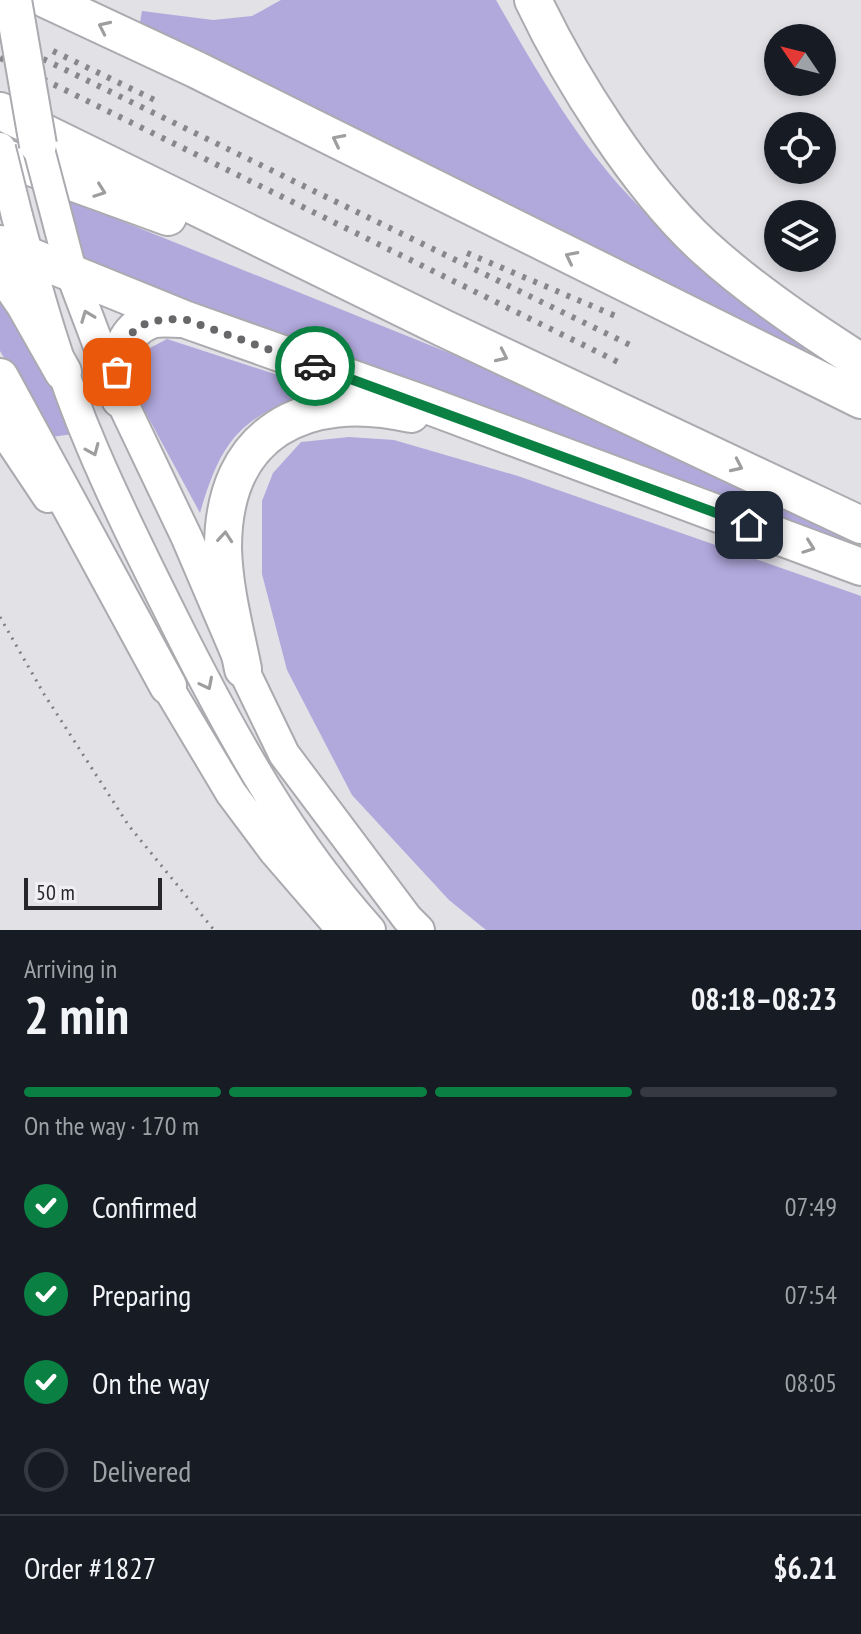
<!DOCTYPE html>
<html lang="en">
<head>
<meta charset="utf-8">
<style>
  :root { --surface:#171b24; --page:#242831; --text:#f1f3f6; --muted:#9ea1a6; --line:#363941; --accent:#0b8043 }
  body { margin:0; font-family:"PT Sans Narrow",sans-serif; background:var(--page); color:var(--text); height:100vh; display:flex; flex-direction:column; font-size:30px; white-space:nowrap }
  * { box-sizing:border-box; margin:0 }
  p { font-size:26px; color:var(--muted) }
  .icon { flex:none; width:44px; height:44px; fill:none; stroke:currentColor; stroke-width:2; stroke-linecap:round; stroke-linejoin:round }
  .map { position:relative; height:930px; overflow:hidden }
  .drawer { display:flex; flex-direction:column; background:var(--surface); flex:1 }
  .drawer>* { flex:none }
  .needle { width:52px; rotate:305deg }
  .controls { position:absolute; left:764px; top:24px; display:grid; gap:16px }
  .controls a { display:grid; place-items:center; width:72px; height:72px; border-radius:50%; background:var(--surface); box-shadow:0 4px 12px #0003; font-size:40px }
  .scale { position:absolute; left:24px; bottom:20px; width:138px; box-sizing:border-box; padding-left:8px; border:4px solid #272729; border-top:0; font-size:22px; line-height:28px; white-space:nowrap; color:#272729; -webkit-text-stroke:6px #efeff4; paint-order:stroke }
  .pin { position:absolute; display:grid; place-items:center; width:68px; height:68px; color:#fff; margin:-34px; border-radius:16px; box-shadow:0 4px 12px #0006 }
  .courier { position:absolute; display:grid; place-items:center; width:80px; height:80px; margin:-40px; border:6px solid #0b8043; border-radius:50%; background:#fff; color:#222; box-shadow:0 2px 10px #0007 }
  .headline em { font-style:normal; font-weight:700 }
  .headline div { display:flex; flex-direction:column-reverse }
  .headline { display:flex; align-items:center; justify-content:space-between; height:136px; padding:0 24px }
  h1 { font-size:52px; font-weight:700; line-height:60px }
  .bar { display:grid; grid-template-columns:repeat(4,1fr); gap:12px 8px; align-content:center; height:96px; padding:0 24px }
  .bar i { height:10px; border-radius:6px; background:var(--line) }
  .bar .selected { background:var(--accent) }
  .bar p { grid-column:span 4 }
  .line { display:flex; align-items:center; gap:20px; padding:0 24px; border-top:2px solid var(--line) }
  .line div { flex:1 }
  ol { padding:0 24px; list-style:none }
  li { display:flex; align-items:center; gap:24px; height:88px }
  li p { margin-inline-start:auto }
  li .icon { padding:8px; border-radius:50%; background:var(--accent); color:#fff; stroke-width:4 }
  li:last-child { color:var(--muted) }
  li i { width:44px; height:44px; border:4px solid var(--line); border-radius:50% }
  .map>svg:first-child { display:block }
</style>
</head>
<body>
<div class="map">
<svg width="861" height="930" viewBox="0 0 861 930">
  <rect width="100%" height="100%" fill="#e2e1e6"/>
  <!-- green -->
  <path fill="#b1a8dc" d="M281,0H496C535,68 575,138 629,196C681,252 749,295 810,340L801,359L139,28L142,11L213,20L252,16Z
    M67,199L556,396L849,532L840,546L84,269Z
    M0,291L48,377L74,434L51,437L0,351Z
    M167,339L321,389C244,416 223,433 200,513L135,393L134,368L148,349Z
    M349,437L394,440L518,476L861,596V930H486L449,900L352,795L287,670L262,574V501L273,473L301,442Z"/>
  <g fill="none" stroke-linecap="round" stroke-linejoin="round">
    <defs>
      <path id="primary" d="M17,216C38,294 60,373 92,447C119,511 150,572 181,634C234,739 291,842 370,930
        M60,229L72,275L112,381L187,538L243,669L284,754L407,918L419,930
        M0,425L48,497
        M157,669L231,793L275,852L339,926"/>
      <path id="highway" d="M47,0L197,70L861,400
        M533,0C571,80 638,186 703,246C750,289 807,328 861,362
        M0,111L443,328L861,525
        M0,156L168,217
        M0,244L184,319L424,404L861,567
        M0,268L25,305L63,372
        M0,377L168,686
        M120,399C117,371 117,332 151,320C160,317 173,319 184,319
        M243,669C235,629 224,589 223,548C223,432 305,390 411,414"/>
    </defs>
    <!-- primary casing -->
    <use href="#primary" stroke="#abaaaf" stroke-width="34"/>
    <!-- highway casing -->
    <use href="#highway" stroke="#abaaaf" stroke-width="40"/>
    <!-- path -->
    <path stroke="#7f7e82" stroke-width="3" stroke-dasharray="2 6" stroke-linecap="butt" d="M0,617L44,694L129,826L214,930"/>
    <!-- primary -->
    <use href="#primary" stroke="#fff" stroke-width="30"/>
    <!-- highway -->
    <use href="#highway" stroke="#fff" stroke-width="36"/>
    <!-- rail -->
    <path stroke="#88878b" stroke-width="6" stroke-dasharray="4 8" stroke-linecap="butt" d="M0,38L630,345
      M53,51L161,103
      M0,58L620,363
      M467,253L618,317"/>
    <defs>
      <path id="primary-bridge" d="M32,123L60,229
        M0,148L17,216"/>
      <path id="highway-bridge" d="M13,0L38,145"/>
    </defs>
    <!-- primary-bridge casing -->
    <use href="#primary-bridge" stroke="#abaaaf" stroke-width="34" stroke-linecap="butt"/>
    <!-- highway-bridge casing -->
    <use href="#highway-bridge" stroke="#abaaaf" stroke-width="40" stroke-linecap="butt"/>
    <!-- primary-bridge -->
    <use href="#primary-bridge" stroke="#fff" stroke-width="30"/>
    <!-- highway-bridge -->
    <use href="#highway-bridge" stroke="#fff" stroke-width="36"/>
  </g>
  <!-- one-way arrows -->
  <defs><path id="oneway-chevron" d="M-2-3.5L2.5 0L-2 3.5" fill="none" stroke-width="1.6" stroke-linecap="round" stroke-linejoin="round" transform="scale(2)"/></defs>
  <g stroke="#9e9e9f">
    <use href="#oneway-chevron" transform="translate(104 27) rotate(-155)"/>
    <use href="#oneway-chevron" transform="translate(338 140) rotate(-153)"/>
    <use href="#oneway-chevron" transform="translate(100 191) rotate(20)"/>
    <use href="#oneway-chevron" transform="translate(571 257) rotate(-153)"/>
    <use href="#oneway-chevron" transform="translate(87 316) rotate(-111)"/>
    <use href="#oneway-chevron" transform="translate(502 356) rotate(25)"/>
    <use href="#oneway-chevron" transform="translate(93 450) rotate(67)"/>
    <use href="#oneway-chevron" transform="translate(737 466) rotate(25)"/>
    <use href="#oneway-chevron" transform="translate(225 537) rotate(-85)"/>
    <use href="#oneway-chevron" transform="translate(809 547) rotate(20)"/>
    <use href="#oneway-chevron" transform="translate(207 684) rotate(63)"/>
  </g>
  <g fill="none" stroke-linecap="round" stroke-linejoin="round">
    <!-- done -->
    <path stroke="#68686b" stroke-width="8" stroke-dasharray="0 14.4" d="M117,372C125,327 140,319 184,319L315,366"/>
    <!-- route -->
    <path stroke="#0b8043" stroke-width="10" d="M315,366L749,525"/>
  </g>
</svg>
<div class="controls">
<a><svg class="needle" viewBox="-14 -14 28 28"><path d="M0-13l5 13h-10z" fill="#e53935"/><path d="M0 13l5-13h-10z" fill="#9ea1a6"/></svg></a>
<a><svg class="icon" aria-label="locate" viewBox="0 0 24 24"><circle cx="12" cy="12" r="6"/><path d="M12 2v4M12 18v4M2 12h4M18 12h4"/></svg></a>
<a><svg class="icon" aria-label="layers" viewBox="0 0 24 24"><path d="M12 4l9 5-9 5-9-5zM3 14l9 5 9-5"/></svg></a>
</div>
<div class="scale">50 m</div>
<div class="pin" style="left:117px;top:372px;background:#ea580c"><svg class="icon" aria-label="bag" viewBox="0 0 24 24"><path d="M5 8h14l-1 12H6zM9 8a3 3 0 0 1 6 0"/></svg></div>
<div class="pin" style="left:749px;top:525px;background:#1f2937"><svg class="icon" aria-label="home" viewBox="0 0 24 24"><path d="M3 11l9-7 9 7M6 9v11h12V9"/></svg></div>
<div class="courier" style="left:315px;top:366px"><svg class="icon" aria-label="car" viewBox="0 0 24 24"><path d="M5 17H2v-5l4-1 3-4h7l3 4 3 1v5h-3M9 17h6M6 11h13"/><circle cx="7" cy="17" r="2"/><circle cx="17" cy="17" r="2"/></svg></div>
</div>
<section class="drawer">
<div class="headline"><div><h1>2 min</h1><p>Arriving in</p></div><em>08:18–08:23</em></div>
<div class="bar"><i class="selected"></i><i class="selected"></i><i class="selected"></i><i></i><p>On the way · 170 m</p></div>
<ol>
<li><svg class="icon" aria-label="check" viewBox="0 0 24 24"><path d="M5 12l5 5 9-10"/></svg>Confirmed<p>07:49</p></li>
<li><svg class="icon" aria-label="check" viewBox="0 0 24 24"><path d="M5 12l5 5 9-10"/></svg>Preparing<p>07:54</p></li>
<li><svg class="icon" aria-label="check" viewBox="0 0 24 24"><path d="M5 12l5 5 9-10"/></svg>On the way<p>08:05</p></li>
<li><i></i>Delivered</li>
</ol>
<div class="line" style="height:104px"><div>Order #1827</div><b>$6.21</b></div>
</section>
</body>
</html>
